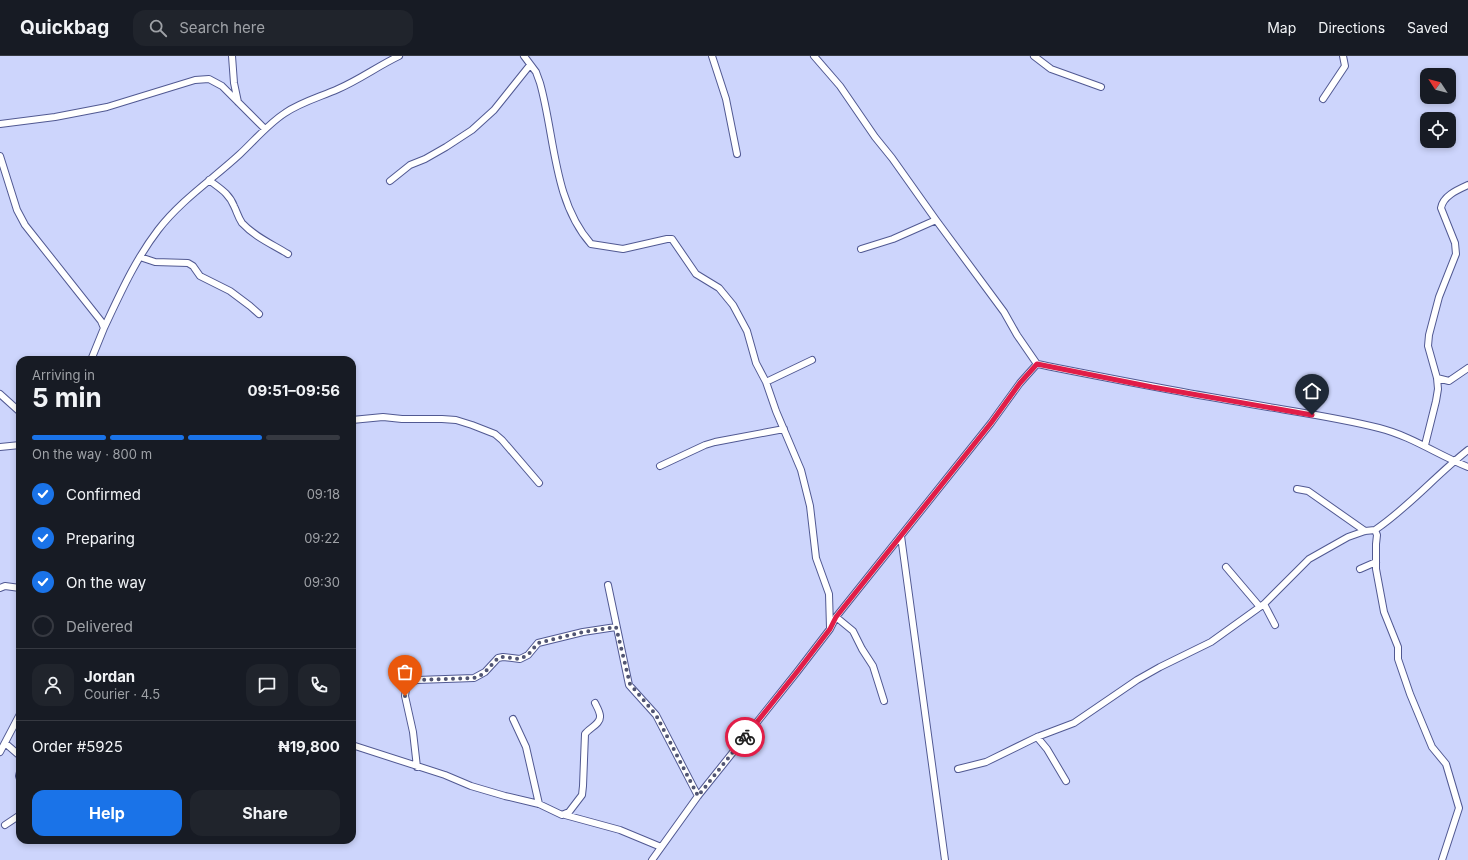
<!DOCTYPE html>
<html lang="en">
<head>
<meta charset="utf-8">
<style>
  :root { --surface:#171b24; --page:#20242c; --text:#f1f3f6; --muted:#9ea1a6; --line:#363941; --accent:#1a73e8 }
  body { margin:0; font-family:Inter,sans-serif; background:var(--page); color:var(--text); height:100vh; display:flex; flex-direction:column; font-size:15px; white-space:nowrap }
  * { box-sizing:border-box; margin:0 }
  p { font-size:13px; color:var(--muted) }
  .icon { flex:none; width:22px; height:22px; fill:none; stroke:currentColor; stroke-width:2; stroke-linecap:round; stroke-linejoin:round }
  .map { position:relative; flex:1; overflow:hidden }
  .panel { position:absolute; left:16px; top:300px; width:340px; height:488px; display:flex; flex-direction:column; background:var(--surface); border-radius:12px; box-shadow:0 2px 6px #0003 }
  .panel>* { flex:none }
  .needle { width:26px; rotate:306deg }
  .fabs { position:absolute; left:1420px; top:12px; display:grid; gap:8px }
  .fabs a { display:grid; place-items:center; width:36px; height:36px; border-radius:8px; background:var(--surface); box-shadow:0 2px 6px #0003; font-size:20px }
  .pin { position:absolute; display:grid; place-items:center; width:34px; height:34px; color:#fff; margin:-41px -17px; border-radius:50% 50% 50% 0; rotate:-45deg; box-shadow:0 0 4px #0007 }
  .pin .icon { rotate:45deg }
  .courier { position:absolute; display:grid; place-items:center; width:40px; height:40px; margin:-20px; border:3px solid #e11d48; border-radius:50%; background:#fff; color:#222; box-shadow:0 1px 5px #0007 }
  .headline em { font-style:normal; font-weight:700 }
  .headline div { display:flex; flex-direction:column-reverse }
  .headline { display:flex; align-items:center; justify-content:space-between; height:68px; padding:0 16px }
  h1 { font-size:26px; font-weight:700; line-height:30px }
  .bar { display:grid; grid-template-columns:repeat(4,1fr); gap:6px 4px; align-content:center; height:48px; padding:0 16px }
  .bar i { height:5px; border-radius:3px; background:var(--line) }
  .bar .active { background:var(--accent) }
  .bar p { grid-column:span 4 }
  .line { display:flex; align-items:center; gap:10px; padding:0 16px; border-top:1px solid var(--line) }
  .line div { flex:1 }
  .round { display:grid; place-items:center; flex:none; width:42px; height:42px; border-radius:12px; background:var(--page) }
  ol { padding:0 16px; list-style:none }
  li { display:flex; align-items:center; gap:12px; height:44px }
  li p { margin-inline-start:auto }
  li .icon { padding:4px; border-radius:50%; background:var(--accent); color:#fff; stroke-width:4 }
  li:last-child { color:var(--muted) }
  li i { width:22px; height:22px; border:2px solid var(--line); border-radius:50% }
  .primary-button { display:flex; gap:8px; margin-top:auto; padding:8px 16px }
  .primary-button a { flex:1; height:46px; border-radius:12px; background:var(--accent); color:#fff; font-size:16px; font-weight:700; line-height:46px; text-align:center }
  .primary-button a+a { background:var(--page); color:var(--text) }
  header { display:flex; align-items:center; gap:24px; box-sizing:border-box; height:56px; padding:0 20px; background:var(--surface); border-bottom:1px solid var(--line) }
  header strong { font-size:19px }
  nav { display:flex; gap:22px; margin-inline-start:auto; font-size:14px }
  .search { width:280px; height:36px; background:var(--page); display:flex; align-items:center; gap:10px; box-sizing:border-box; padding:0 14px; border-radius:12px; color:var(--muted); font-size:15px }
  .map>svg:first-child { display:block }
</style>
</head>
<body>
<header>
<strong>Quickbag</strong>
<div class="search"><svg class="icon" aria-label="search" viewBox="0 0 24 24"><circle cx="10" cy="10" r="6"/><path d="M15 15l6 6"/></svg>Search here</div>
<nav><a>Map</a><a>Directions</a><a>Saved</a></nav>
</header>
<div class="map">
<svg width="1468" height="804" viewBox="0 0 1468 804">
  <rect width="100%" height="100%" fill="#cdd5fc"/>
  <g fill="none" stroke-linecap="round" stroke-linejoin="round">
    <defs>
      <path id="minor" d="M232,0L234,27L238,46
        M524,0L536,16L540,27C555,80 553,145 591,188L623,193L667,183H672L696,218L719,232L733,249L747,275L756,307L766,326L812,304
        M712,0L726,43L737,98
        M814,0L840,30L875,81L892,102L936,164L1004,256L1017,279L1037,308C1103,321 1168,334 1234,345C1282,354 1332,360 1379,372C1411,380 1438,399 1468,411
        M1034,0L1051,13L1101,31
        M1323,43L1345,10L1343,0
        M0,68L55,61L107,51L195,24L209,23L222,30L265,73
        M0,100L17,154L25,169L101,265L104,272L91,304
        M209,124C219,132 229,137 234,150C237,156 238,161 242,167C255,181 272,188 288,198
        M390,125L410,109L425,103L446,91L472,74L494,54L530,9
        M861,193L893,183L936,164
        M140,201L155,206L188,207L193,210L200,220L230,235L250,250L259,258
        M104,272C120,238 135,204 158,174C181,144 213,123 240,98C255,84 268,68 285,57C301,46 320,41 338,33C359,24 378,10 399,0
        M1437,322L1449,325L1468,312
        M766,326L776,355L801,414L810,450L816,502L829,538L830,572
        M0,338L20,356
        M352,364L383,361L402,363H442L456,364L472,369L495,378L502,384L539,427
        M1425,389L1436,345L1438,333L1437,322L1428,290L1429,279L1439,241L1456,198L1455,187L1441,152C1443,140 1457,134 1468,129
        M0,391L20,389
        M660,410L705,389L715,386L784,373
        M1297,433L1308,435L1365,475
        M901,480L945,804
        M1226,511L1260,551
        M1360,513L1376,506
        M608,529L629,629L656,659L698,740
        M0,532L5,530L20,532
        M1264,548L1275,569
        M836,561L853,575L862,593L873,610L884,645
        M513,663L526,691L539,748
        M1037,681L1047,693L1066,725
        M5,687L20,700
        M352,689L445,719L471,730L505,740L539,748L562,759L569,756L582,739L583,730L585,678C589,672 601,668 600,660C600,656 597,651 595,647
        M0,696L20,658
        M417,711L413,676L405,640L406,633L409,627L417,624L474,622L485,616L498,602L503,601L520,603L528,599L538,587L583,576L616,571
        M958,713L986,706L1037,681L1074,667L1137,624L1160,611L1211,586L1264,548L1309,503L1348,481L1365,475L1375,474
        M20,716L19,720L20,723
        M565,759L620,774L661,791
        M5,769L20,759
        M652,804L698,740L797,616L830,573L836,561L991,367L1020,327L1037,308
        M1442,804L1459,752L1446,708L1432,691L1410,638L1398,603V591L1384,556L1376,513V488L1377,479L1375,474C1409,451 1436,419 1468,394"/>
    </defs>
    <!-- minor casing -->
    <use href="#minor" stroke="#515992" stroke-width="8"/>
    <!-- minor -->
    <use href="#minor" stroke="#fff" stroke-width="6"/>
  </g>
  <g fill="none" stroke-linecap="round" stroke-linejoin="round">
    <!-- done -->
    <path stroke="#515572" stroke-width="4" stroke-dasharray="0 7.2" d="M405,640C406,631 408,627 417,624L474,622L481,619L485,616L498,602L503,601L520,603L528,599L538,587L583,576L616,571L630,628L656,659L698,740L745,681"/>
    <!-- route -->
    <path stroke="#e11d48" stroke-width="5" d="M745,681L797,616L830,573L836,561L991,367L1020,327L1037,308L1152,331L1312,359"/>
  </g>
</svg>
<div class="fabs">
<a><svg class="needle" viewBox="-14 -14 28 28"><path d="M0-13l5 13h-10z" fill="#e53935"/><path d="M0 13l5-13h-10z" fill="#9ea1a6"/></svg></a>
<a><svg class="icon" aria-label="locate" viewBox="0 0 24 24"><circle cx="12" cy="12" r="6"/><path d="M12 2v4M12 18v4M2 12h4M18 12h4"/></svg></a>
</div>
<div class="pin" style="left:405px;top:640px;background:#ea580c"><svg class="icon" aria-label="bag" viewBox="0 0 24 24"><path d="M5 8h14l-1 12H6zM9 8a3 3 0 0 1 6 0"/></svg></div>
<div class="pin" style="left:1312px;top:359px;background:#1f2937"><svg class="icon" aria-label="home" viewBox="0 0 24 24"><path d="M3 11l9-7 9 7M6 9v11h12V9"/></svg></div>
<div class="courier" style="left:745px;top:681px"><svg class="icon" aria-label="bike" viewBox="0 0 24 24"><circle cx="6" cy="16" r="4"/><circle cx="18" cy="16" r="4"/><path d="M6 16l4-8h5l3 8M10 8l3 8H6M13 5h3"/></svg></div>
<section class="panel">
<div class="headline"><div><h1>5 min</h1><p>Arriving in</p></div><em>09:51–09:56</em></div>
<div class="bar"><i class="active"></i><i class="active"></i><i class="active"></i><i></i><p>On the way · 800 m</p></div>
<ol>
<li><svg class="icon" aria-label="check" viewBox="0 0 24 24"><path d="M5 12l5 5 9-10"/></svg>Confirmed<p>09:18</p></li>
<li><svg class="icon" aria-label="check" viewBox="0 0 24 24"><path d="M5 12l5 5 9-10"/></svg>Preparing<p>09:22</p></li>
<li><svg class="icon" aria-label="check" viewBox="0 0 24 24"><path d="M5 12l5 5 9-10"/></svg>On the way<p>09:30</p></li>
<li><i></i>Delivered</li>
</ol>
<div class="line" style="height:72px"><a class="round"><svg class="icon" aria-label="person" viewBox="0 0 24 24"><circle cx="12" cy="8" r="4"/><path d="M4 21q1-7 8-7t8 7"/></svg></a><div><b>Jordan</b><p>Courier · 4.5</p></div><a class="round"><svg class="icon" aria-label="chat" viewBox="0 0 24 24"><path d="M4 5h16v11H9l-5 4z"/></svg></a><a class="round"><svg class="icon" aria-label="phone" viewBox="0 0 24 24"><path d="M5 4h4l2 5-3 2q2 4 5 5l2-3 5 2v4C11 20 4 13 5 4z"/></svg></a></div>
<div class="line" style="height:52px"><div>Order #5925</div><b>₦19,800</b></div>
<div class="primary-button"><a>Help</a><a>Share</a></div>
</section>
</div>
</body>
</html>
